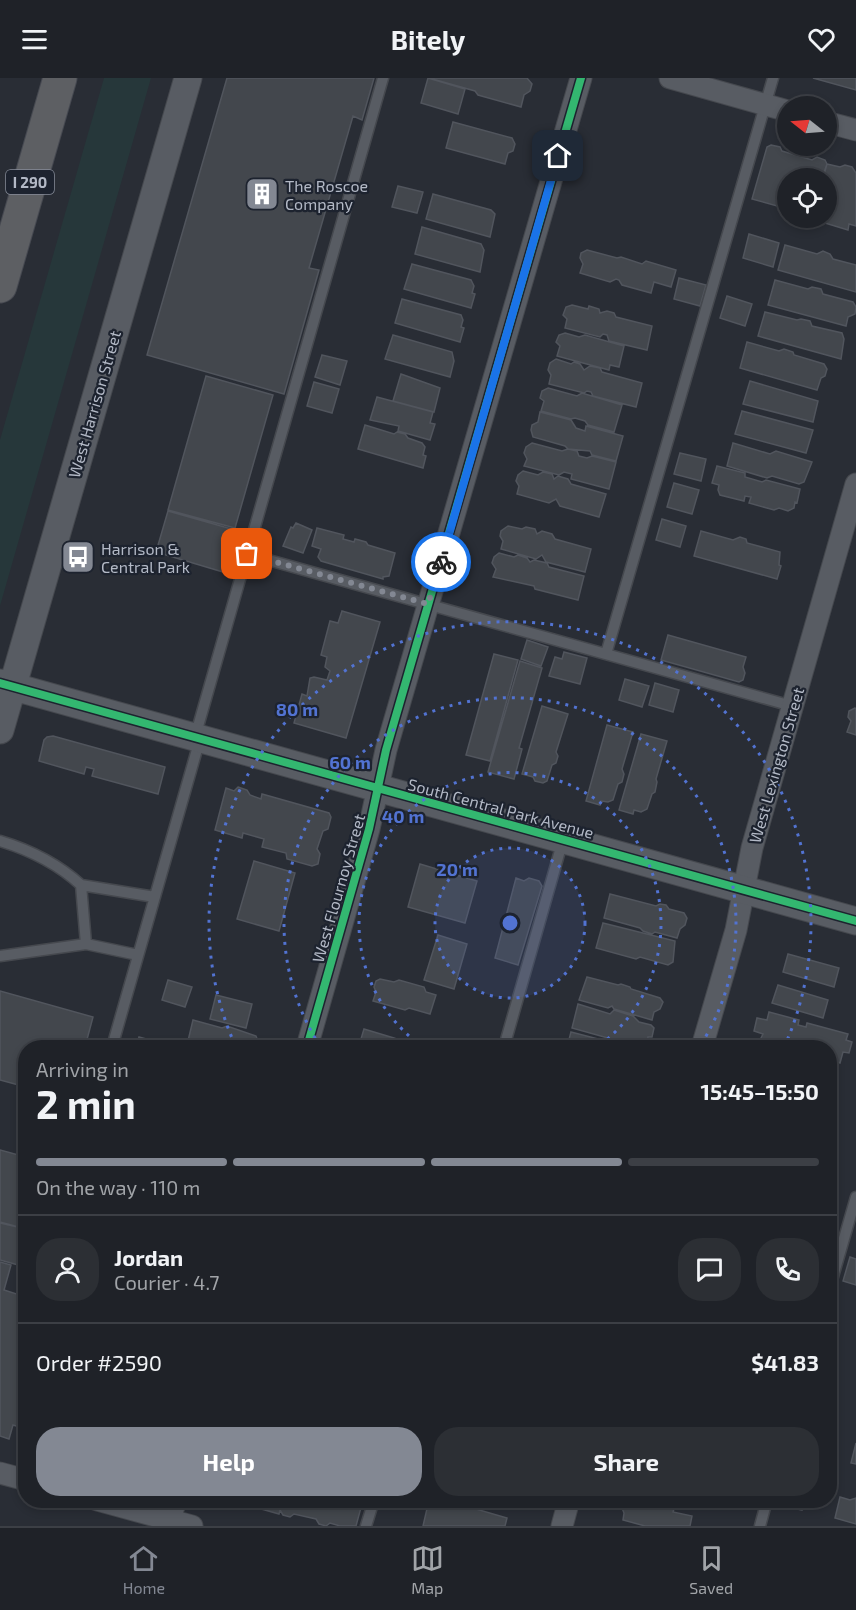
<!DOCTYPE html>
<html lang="en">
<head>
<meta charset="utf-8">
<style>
  :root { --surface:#1f2228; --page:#2c2f34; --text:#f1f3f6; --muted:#a1a4a8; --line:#3c3f45; --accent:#838893 }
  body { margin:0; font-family:"Exo 2",sans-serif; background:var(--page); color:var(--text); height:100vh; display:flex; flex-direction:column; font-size:22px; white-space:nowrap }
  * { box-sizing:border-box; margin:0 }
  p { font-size:20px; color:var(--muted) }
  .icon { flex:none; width:33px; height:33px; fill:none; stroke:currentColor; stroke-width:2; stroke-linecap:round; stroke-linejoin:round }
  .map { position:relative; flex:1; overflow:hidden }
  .side { position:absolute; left:18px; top:962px; width:819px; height:468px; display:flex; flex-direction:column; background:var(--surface); border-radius:24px; box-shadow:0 3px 9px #0003,0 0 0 2px var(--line) }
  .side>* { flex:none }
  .needle { width:39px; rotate:287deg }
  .buttons { position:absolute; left:777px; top:18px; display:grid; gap:12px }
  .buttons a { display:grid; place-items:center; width:60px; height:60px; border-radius:50%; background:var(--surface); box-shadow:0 3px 9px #0003,0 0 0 2px var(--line); font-size:30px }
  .pin { position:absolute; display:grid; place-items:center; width:51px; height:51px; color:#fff; margin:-26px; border-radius:12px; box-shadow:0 3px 9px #0006 }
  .courier { position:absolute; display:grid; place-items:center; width:60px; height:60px; margin:-30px; border:4px solid #1a73e8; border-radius:50%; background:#fff; color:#222; box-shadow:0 2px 8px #0007 }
  .summary em { font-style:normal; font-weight:700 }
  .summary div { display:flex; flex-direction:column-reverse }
  .summary { display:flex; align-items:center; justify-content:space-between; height:102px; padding:0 18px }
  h1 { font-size:39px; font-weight:700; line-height:45px }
  .bar { display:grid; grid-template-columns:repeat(4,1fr); gap:9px 6px; align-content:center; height:72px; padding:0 18px }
  .bar i { height:8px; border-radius:4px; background:var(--line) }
  .bar .on { background:var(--accent) }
  .bar p { grid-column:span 4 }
  .line { display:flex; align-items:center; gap:15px; padding:0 18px; border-top:2px solid var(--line) }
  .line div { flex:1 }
  .round { display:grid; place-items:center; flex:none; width:63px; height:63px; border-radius:24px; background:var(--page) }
  .primary-button { display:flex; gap:12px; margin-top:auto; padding:12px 18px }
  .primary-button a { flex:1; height:69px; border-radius:24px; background:var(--accent); color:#fff; font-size:24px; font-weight:700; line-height:69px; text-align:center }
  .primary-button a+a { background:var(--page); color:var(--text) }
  header { display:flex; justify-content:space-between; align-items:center; height:78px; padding:0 18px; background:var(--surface); font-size:27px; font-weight:700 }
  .tab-bar { display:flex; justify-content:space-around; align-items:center; height:84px; border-top:2px solid var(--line); background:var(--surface); font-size:16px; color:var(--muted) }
  .tab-bar a { display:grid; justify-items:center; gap:3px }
  .tab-bar .on { color:var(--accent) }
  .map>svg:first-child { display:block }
</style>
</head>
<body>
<header><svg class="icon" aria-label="menu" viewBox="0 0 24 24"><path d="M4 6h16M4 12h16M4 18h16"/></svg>Bitely<svg class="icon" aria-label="heart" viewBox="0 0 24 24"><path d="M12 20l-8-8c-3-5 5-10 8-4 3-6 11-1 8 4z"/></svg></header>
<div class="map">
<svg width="856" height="1448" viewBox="0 0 856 1448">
  <rect width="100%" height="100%" fill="#292d35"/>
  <!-- green -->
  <path fill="#26373a" d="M104,0H151L0,528V362Z"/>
  <!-- building -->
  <path fill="#43474d" stroke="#51555d" stroke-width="1.5" d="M227,0H374L362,42L353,38L309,190L319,192L284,316L147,277Z
    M428,0L465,11L458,36L421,25Z
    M429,0H527L532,6L530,13L524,17L521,29L478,17L475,13Z
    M813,0H856V12Z
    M453,44L512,60L515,66L513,73L508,75L505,86L446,70Z
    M771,67L780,69L782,73L812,82L817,79L825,82L827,86L822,100H788V131L752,121L767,69Z
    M827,86L840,89L845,87L852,89L856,95V148L849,146L848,152L825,145L827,139V110L826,100H823Z
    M398,108L423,114L417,135L392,129Z
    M433,116L491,132L495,136L490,159L426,141Z
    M422,149L481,166L484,172L480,194L415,176Z
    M749,156L779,165L773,189L743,180Z
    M785,167L817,176L823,173L830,176L833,181L856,187V214L778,192Z
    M587,172L617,180L621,179L642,186L646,183L676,192L671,209L654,204L651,215L622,207L619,202L616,201L610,204L580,195L583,186L580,180L581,175Z
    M412,186L471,202L474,208L472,215L475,216L471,230L404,211Z
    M679,200L706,207L700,228L674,221Z
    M775,202L808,211L812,209L821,211L823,216L853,224L856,229L855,236L848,239L846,248L768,227Z
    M727,218L752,226L745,248L720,240Z
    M402,221L461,237L463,242L461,249L464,250L460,264L395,245Z
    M572,227L588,231L589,228L599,231L600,235L607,233L614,235L616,239L652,248L647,272L609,263L607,257L603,256L600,259L565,250L567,241L563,237L566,229Z
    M765,234L797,242L801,241L810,243L812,248L842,255L844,261L841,281L758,258Z
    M565,255L579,259L585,257L624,268L619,289L610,287L609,292L557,278L560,268L556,264L559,257Z
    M393,257L452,274L454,283L450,299L385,281Z
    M747,264L779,273L784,271L793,274L794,277L824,286L827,291L825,298L821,300L817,312L740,290Z
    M322,277L347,283L340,307L315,299Z
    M556,281L571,286L574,284L580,286L584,292L590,288L600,290L602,294L642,305L636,329L593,318L591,314L587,313L584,315L549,306L551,297L548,292L550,285Z
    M401,296L440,310L434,334L393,323Z
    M206,298L273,317L235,450L168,432Z
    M750,303L818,323L813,344L743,326Z
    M314,304L339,311L332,335L307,328Z
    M548,310L577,318L582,315L622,327L614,354L588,347L585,343L575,340L571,341L541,333L544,323L540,320L542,313Z
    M377,319L433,334L430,345L435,346L430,362L398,353L399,348L370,342Z
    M742,333L813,352L806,375L735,356Z
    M540,334L571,342L576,350L585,353L586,348L623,358L616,383L592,377L590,373L568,371L565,368L533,359L531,352L532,347L538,344Z
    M365,347L394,356L397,354L405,356L408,360L422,365L425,369L423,377L426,378L423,390L358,371Z
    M532,365L562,373L568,371L577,373L579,378L587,380L592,378L616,384L609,411L571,401L572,396L564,394L559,397L524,388L527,381L524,375L526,369Z
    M733,365L770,376L776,373L812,384L804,404L799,406L772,398L767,400L727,388Z
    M680,375L706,381L701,403L674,396Z
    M717,388L745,395V399L762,404L766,402L800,411L797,425L795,424L794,430L788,433L779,430L774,432L749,425L751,419L745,418L744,423L720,417L718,412L719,407L712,405Z
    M523,393L538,397L543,394L552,396L554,401L558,398L568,401L571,406L606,416L599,439L560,428L556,421L549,425L517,416L519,408L516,403L518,397Z
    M674,405L699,412L692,436L667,429Z
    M168,433L235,452L223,494L156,474Z
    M662,441L686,448L680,469L656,462Z
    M296,445L312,452L303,475L283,468L291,449L293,450Z
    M508,448L522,451L526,449L535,451L537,456L542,453L552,456L555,461L591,471L585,494L546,484L542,477L536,481L501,471L503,463L500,458L501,453Z
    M317,450L344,457L343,461L354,464L355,461L366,464L368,467L395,475L389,498L383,499V501L321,483L318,479L321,471L312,468Z
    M701,453L733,462L740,459L746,461L747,465L780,474L779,487L781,488L777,501L694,478Z
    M499,475L514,479L518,477L527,480L530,484L534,482L547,485L549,489L584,498L578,522L535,511L534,508L493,499L496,491L492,485L494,479Z
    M342,533L380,544L346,660L294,645L302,616L307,618L310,600L314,599L327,602L330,593L325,589L327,579L321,577L330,543L338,545Z
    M668,557L746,579L743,589L745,595L743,602L739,604L661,582Z
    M527,562L548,569L541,588L521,581Z
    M564,574L587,580L580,606L549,598L555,579L562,581Z
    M494,576L518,582L490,683L466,677Z
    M520,583L542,590L519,670L522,671L514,701L488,694Z
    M625,601L649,608L642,629L619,622Z
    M655,605L679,612L673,634L649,627Z
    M542,628L568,636L556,674L558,678L556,685L552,687L547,703L543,705L535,703L533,699L522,696Z
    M855,630L856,631V657L847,654L851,643L848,639L849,633Z
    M607,647L633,654L622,691L624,696L622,704L618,706L613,722L608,724L601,723L600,727L586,723Z
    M641,656L667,663L656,701L657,704L655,714L652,716L647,731L641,734L634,732L633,736L619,732Z
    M53,658L165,689L158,716L92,698L94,691L86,689L84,696L39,683L44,662L47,659Z
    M238,709L247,712L250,717L261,721L262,716L329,735L331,739L328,751L323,753L317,771L320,776L318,786L312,788L287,781L286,775L262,769L264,761L243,755L242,760L215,752L226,710L234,713Z
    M254,783L295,795L279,853L237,841Z
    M420,786L477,803L465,845L408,829Z
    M516,800L524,803L529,800L539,803L542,808L518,887L495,880Z
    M610,816L656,828L660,826L666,827L669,831L684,835L687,840L685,847L680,851L677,860L655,854L652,856L643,853L640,850L604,840Z
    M603,845L675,863L673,884L668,887L640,879L636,881L596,870Z
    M438,857L467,866L454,911L424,902Z
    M788,876L839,890L834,909L783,894Z
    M587,899L618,907L621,906L630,909L631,911L660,920L663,924L660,931L654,934L652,942L614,931L612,928L608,930L579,922Z
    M380,901L394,904L399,902L424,909L426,914L436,917L430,936L409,930L405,932L373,923L376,914L374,909L376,903Z
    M168,902L192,909L185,929L162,922Z
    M778,907L828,922L823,940L772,925Z
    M0,913L93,939L85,969H26V1009L0,1002Z
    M216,917L252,926L246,950L210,941Z
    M578,926L610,936L614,932L633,938L639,944L651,947L654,950L652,959H648L646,969H640L572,950Z
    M769,934L799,942L798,947L806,949L807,945L848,956L846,962L852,964L849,975L843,974L840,985L830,982V969H783L760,962L763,956L754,953L757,940L767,942Z
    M193,942L222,950L227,948L256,958L258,963L257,969H196L187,967Z
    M364,951L394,960L418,969H355L356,964L361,961Z
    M571,954L602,962L607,960L614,963L616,966L627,969H567Z
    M139,959L165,966L164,969H136Z
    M0,1072L26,1079V1151L0,1144Z
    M0,1145L26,1151V1176L22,1188L0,1182Z
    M850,1179L856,1181V1207L843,1203Z
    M0,1184L11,1187L4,1212L26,1219V1351L13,1347L9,1361L0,1358Z
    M856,1365V1386L851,1385Z
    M840,1419L850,1422L856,1420V1446L835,1440Z
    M230,1422H363L356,1448H340L330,1445L326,1448L319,1446L316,1441L294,1436L290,1439L283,1437L280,1432L279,1436Z
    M429,1422H445L507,1440L505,1448H423Z
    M624,1422H649L675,1428L673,1434L692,1438L690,1448H645L623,1442L624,1435L622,1430Z
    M654,1422H697L695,1429L676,1424L675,1428Z
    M781,1422H804L802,1432L779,1427Z"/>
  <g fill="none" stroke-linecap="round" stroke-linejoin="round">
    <defs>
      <path id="service" d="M247,476L792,628
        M606,576L773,0
        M195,659L383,0
        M0,763C30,772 58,786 81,807L86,866
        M81,807L155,819
        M0,878L86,866L138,877
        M112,969L200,661
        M504,969L563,762
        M830,1209L856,1119
        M366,1448L374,1422
        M760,1448L767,1422"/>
      <path id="minor" d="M670,0L788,33
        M826,44L856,52
        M307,969L369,751L386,672L581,0
        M702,969L736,852L752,770L856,406
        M0,1395L26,1402
        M97,1422L192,1448
        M165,1448L177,1422
        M562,1448L569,1422"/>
      <path id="tertiary" d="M0,605L856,843
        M0,652L188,0"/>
      <path id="motorway" d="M0,208L60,0"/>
    </defs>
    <!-- service casing -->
    <use href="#service" stroke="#45484e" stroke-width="13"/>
    <!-- minor casing -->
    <use href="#minor" stroke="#45484e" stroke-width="23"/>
    <!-- tertiary casing -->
    <use href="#tertiary" stroke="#45484e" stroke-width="29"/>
    <!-- motorway casing -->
    <use href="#motorway" stroke="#464951" stroke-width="35"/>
    <!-- service -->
    <use href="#service" stroke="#585c63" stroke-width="10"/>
    <!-- minor -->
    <use href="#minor" stroke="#585c63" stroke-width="21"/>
    <!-- tertiary -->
    <use href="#tertiary" stroke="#585c63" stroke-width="27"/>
    <!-- motorway -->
    <use href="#motorway" stroke="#5d5f63" stroke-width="33"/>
    <defs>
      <path id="cycleway" d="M0,605L856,843
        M307,969L369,751L386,672L581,0"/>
    </defs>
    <!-- cycleway casing -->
    <use href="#cycleway" stroke="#1d232f" stroke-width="11"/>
    <!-- cycleway -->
    <use href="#cycleway" stroke="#33b770" stroke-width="8"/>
  </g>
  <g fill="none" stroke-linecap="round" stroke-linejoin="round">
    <!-- done -->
    <path stroke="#838893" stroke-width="6" stroke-dasharray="0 10.8" d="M247,476L428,526L441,484"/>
    <!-- route -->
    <path stroke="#1a73e8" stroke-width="8" d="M441,484L558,78"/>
  </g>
  <!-- distance rings -->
  <circle cx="510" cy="845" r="75" fill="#5273d2" fill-opacity=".12"/>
  <g fill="none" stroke="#5273d2" stroke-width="3" stroke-dasharray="3 6">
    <circle cx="510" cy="845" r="75"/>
    <path d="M423 969A151 151 0 1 1 597 969"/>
    <path d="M320 968A226 226 0 1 1 700 968"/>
    <path d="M235 967A301 301 0 1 1 785 967"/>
  </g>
  <!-- icons -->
  <defs>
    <symbol id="building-square" viewBox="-11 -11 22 22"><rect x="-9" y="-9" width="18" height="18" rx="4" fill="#838893" stroke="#1d232f"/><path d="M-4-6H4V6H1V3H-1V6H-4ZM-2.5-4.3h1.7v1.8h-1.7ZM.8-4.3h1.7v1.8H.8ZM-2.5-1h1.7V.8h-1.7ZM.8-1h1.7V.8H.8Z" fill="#fff"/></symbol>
    <symbol id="bus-square" viewBox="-11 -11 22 22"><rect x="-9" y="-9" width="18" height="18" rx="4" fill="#838893" stroke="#1d232f"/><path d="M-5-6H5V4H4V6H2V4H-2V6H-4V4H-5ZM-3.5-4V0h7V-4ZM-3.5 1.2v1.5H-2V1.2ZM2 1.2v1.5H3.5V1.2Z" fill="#fff"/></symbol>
  </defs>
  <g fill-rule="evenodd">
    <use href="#building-square" x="243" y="97" width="38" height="38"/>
    <use href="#bus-square" x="59" y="460" width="38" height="38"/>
  </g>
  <g text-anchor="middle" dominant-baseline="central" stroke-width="4.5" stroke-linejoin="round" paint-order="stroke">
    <!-- shield labels -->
    <rect fill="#1d232f" stroke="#868c99" stroke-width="1.5" x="6" y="92" width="48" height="24" rx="4.5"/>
    <g font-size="15" font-weight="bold" fill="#b3b9c6">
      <text x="30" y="104">I 290</text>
    </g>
    <!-- poi labels -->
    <g font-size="16" fill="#b3b9c6" stroke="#1d232f" text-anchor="start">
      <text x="285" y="107">The Roscoe<tspan x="285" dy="18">Company</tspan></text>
      <text x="101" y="470">Harrison &amp;<tspan x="101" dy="18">Central Park</tspan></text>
    </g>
    <!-- street labels -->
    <g font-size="16" fill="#b3b9c6" stroke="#1d232f">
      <text transform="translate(94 326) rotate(-74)">West Harrison Street</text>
      <text transform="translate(776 687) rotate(-74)">West Lexington Street</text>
      <text transform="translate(501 730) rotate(15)">South Central Park Avenue</text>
      <text transform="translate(338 810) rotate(-74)">West Flournoy Street</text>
    </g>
  </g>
  <circle cx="510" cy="845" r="9" fill="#5273d2" stroke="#1d232f" stroke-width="3"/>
  <g font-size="18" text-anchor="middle" font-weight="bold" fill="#5273d2" stroke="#1d232f" stroke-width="4.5" stroke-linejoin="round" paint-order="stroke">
    <text x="297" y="638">80 m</text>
    <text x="350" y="691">60 m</text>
    <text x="403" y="745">40 m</text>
    <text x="457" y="798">20 m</text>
  </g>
</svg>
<div class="buttons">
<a><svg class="needle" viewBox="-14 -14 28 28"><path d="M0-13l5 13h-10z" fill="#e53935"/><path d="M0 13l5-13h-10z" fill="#a1a4a8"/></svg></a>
<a><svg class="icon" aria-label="locate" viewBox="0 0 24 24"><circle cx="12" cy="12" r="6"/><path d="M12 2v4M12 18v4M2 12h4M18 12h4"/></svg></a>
</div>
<div class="pin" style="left:247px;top:476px;background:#ea580c"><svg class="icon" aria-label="bag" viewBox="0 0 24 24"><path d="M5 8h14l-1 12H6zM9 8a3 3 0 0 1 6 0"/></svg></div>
<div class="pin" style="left:558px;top:78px;background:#1f2937"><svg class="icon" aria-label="home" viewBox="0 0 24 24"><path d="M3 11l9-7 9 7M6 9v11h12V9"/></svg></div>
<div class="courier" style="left:441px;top:484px"><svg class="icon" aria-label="bike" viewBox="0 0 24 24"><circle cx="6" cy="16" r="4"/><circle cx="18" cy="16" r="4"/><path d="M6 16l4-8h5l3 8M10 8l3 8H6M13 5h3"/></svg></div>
<section class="side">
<div class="summary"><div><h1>2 min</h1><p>Arriving in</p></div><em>15:45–15:50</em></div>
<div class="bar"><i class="on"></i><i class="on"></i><i class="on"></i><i></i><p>On the way · 110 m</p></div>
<div class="line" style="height:108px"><a class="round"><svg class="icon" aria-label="person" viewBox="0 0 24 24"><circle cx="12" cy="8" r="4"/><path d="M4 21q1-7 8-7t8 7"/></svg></a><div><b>Jordan</b><p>Courier · 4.7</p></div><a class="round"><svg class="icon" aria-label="chat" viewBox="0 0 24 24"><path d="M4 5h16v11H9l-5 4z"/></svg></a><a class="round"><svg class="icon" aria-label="phone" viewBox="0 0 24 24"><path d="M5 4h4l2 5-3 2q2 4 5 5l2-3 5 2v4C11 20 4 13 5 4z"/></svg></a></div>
<div class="line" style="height:78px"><div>Order #2590</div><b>$41.83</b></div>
<div class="primary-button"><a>Help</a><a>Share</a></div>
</section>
</div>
<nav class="tab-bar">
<a class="on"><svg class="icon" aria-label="home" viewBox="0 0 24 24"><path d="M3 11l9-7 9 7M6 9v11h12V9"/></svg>Home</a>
<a><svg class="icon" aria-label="map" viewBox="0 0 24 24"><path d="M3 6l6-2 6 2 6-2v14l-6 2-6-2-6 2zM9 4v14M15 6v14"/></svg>Map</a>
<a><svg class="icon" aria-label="saved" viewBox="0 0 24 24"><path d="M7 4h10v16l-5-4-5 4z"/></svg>Saved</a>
</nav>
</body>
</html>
